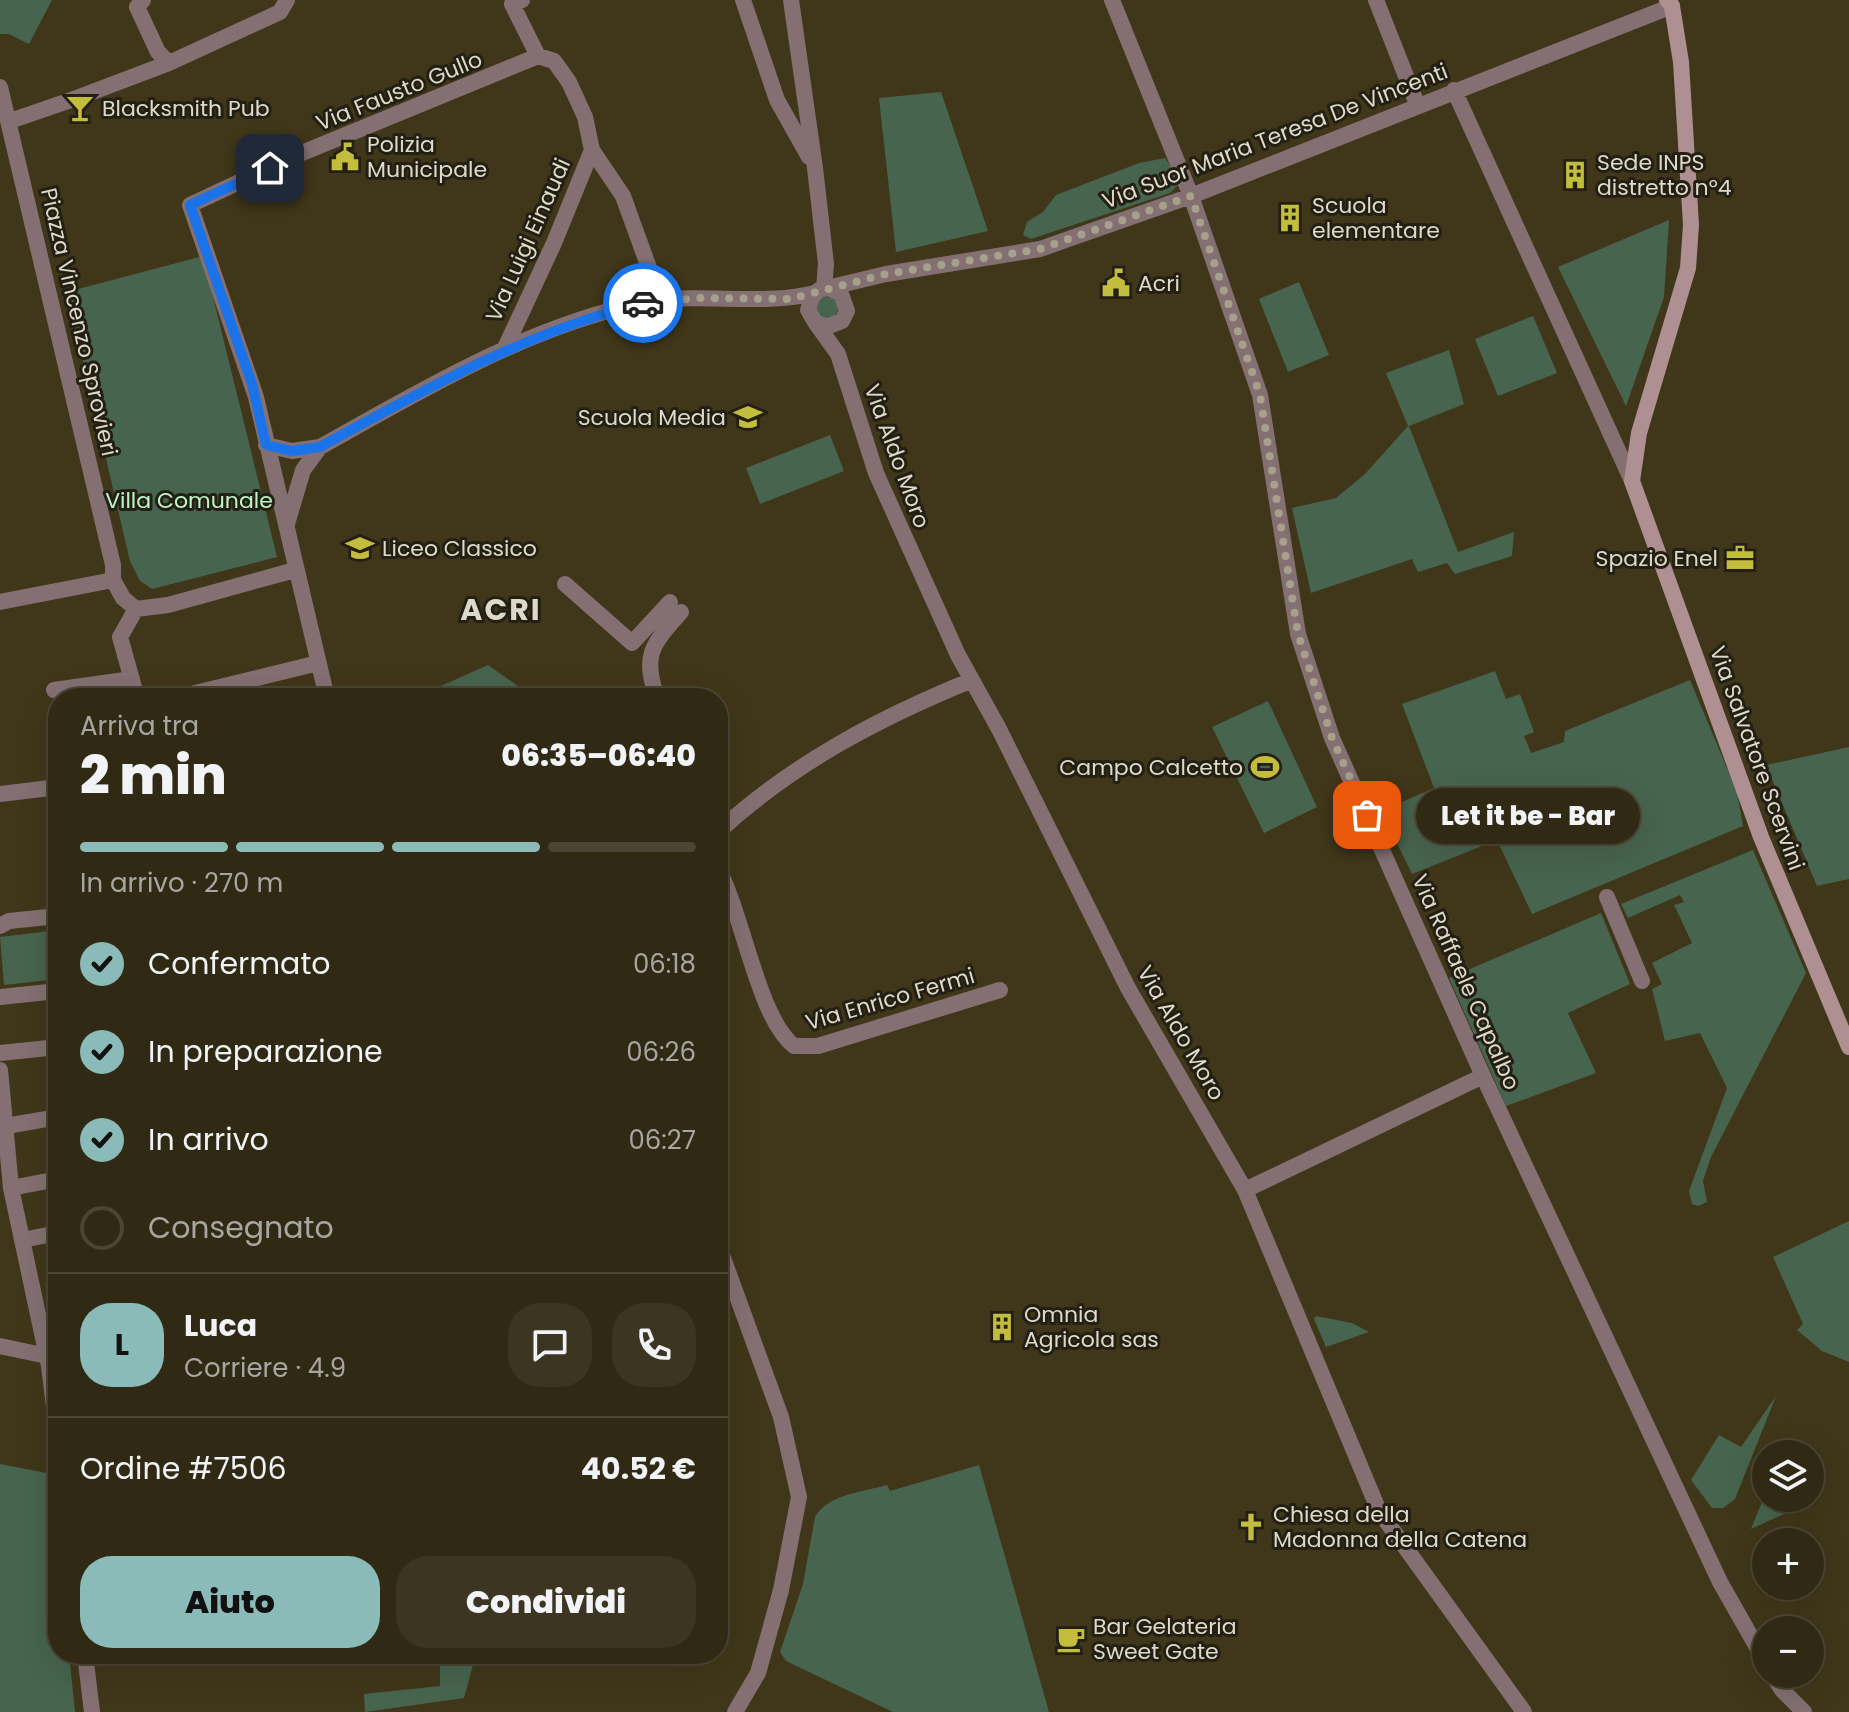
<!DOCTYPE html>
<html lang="it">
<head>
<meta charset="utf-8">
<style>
  :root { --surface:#302914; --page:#3c3522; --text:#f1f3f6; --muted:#a8a6a0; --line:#4b4534; --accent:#8bbbb9 }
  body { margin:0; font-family:Poppins,sans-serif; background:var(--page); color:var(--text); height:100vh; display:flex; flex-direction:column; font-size:30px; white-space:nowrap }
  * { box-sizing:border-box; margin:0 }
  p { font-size:26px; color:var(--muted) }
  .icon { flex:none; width:44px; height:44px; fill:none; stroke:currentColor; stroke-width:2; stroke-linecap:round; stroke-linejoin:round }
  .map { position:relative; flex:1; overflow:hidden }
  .panel { position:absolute; left:48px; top:688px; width:680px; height:976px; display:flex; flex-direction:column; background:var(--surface); border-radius:32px; box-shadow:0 8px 32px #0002,0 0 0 2px var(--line) }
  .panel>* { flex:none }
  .tools { position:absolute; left:1752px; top:1440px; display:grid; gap:16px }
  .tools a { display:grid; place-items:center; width:72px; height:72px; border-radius:50%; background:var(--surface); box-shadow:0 8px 32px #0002,0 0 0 2px var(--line); font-size:40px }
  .pin { position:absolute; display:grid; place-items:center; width:68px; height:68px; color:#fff; margin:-34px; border-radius:16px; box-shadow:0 4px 12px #0006 }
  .courier { position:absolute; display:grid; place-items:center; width:80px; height:80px; margin:-40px; border:6px solid #1a73e8; border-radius:50%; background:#fff; color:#222; box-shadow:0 2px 10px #0007 }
  .bubble { position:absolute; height:56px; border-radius:28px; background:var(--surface); box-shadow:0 8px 32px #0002,0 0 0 2px var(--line); font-size:26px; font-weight:800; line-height:56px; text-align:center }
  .head em { font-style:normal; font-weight:800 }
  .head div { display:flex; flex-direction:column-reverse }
  .head { display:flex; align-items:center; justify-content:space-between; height:136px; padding:0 32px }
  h1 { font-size:52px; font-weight:800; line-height:60px }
  .bar { display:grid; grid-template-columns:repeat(4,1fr); gap:12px 8px; align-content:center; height:96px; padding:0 32px }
  .bar i { height:10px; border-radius:6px; background:var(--line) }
  .bar .on { background:var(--accent) }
  .bar p { grid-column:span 4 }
  .line { display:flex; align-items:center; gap:20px; padding:0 32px; border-top:2px solid var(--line) }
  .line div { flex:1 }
  .round { display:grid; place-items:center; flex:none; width:84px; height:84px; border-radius:32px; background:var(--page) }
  ol { padding:0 32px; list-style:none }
  li { display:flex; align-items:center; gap:24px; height:88px }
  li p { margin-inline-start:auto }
  li .icon { padding:8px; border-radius:50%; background:var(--accent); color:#111; stroke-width:4 }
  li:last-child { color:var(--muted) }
  li i { width:44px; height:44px; border:4px solid var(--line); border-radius:50% }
  .primary-button { display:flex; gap:16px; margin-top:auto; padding:16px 32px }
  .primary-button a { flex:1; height:92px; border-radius:32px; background:var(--accent); color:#111; font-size:32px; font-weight:800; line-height:92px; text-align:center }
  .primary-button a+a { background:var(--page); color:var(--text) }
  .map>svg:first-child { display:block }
</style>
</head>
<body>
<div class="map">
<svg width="1849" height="1712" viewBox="0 0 1849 1712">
  <rect width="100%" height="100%" fill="#40371a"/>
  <!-- green -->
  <path fill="#47644e" d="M0,0H52L29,44L9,34H0Z
    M941,92L988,231L896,252L879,98Z
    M1165,158L1181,182L1170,193L1031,239L1023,235L1027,222L1043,212L1056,195L1139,163Z
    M1669,220L1664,297L1626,406L1558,267Z
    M203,256L277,557L152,589L140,581L130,561L67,292Z
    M1299,282L1329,355L1288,372L1259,299Z
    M816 308a11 11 0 1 1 22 0a11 11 0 1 1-22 0Z
    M1533,316L1557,373L1498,396L1475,339Z
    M1449,350L1464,404L1409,426L1458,552L1514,532L1512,556L1455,574L1447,563L1418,572L1412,559L1311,593L1292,508L1336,498L1365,474L1408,426L1386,373Z
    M830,435L844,471L760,504L746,468Z
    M488,665L535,698H414Z
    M1495,671L1506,699L1520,694L1534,732L1524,736L1531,753L1564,742L1565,731L1690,680L1737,792L1743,826L1532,914L1497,840L1412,874L1381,811L1434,788L1402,704Z
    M1268,701L1317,807L1264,833L1212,727Z
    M1849,747V879L1817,886L1766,765Z
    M1753,850L1806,973L1711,1157L1703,1181L1707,1202L1698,1206L1692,1204L1689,1191L1727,1088L1700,1033L1665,1041L1652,989L1662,984L1652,963L1692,943L1674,905L1684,902L1680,895L1628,918L1621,904Z
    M1601,913L1630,984L1568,1013L1596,1073L1506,1106L1449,978Z
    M58,930V979L4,985L0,937Z
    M1849,1221V1362L1822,1351L1797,1330L1803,1324L1773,1257Z
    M58,1291V1344L48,1294Z
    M1316,1316L1352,1323L1369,1332L1326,1347L1314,1319Z
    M1776,1396L1735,1499L1723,1508H1712L1691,1480L1719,1435L1741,1447Z
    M0,1464L52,1474L58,1518V1654H69L75,1712H0Z
    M979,1465L1049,1712H893L786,1661L780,1652L803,1584L815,1517C828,1494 863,1492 887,1485L890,1491Z
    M1766,1492V1498H1802L1807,1509H1795L1751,1529Z
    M440,1654H476L464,1698L365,1712L364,1694L440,1686Z"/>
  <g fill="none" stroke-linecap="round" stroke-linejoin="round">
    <!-- pedestrian -->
    <path stroke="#847072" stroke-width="16" d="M0,87L113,565V580
      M10,121L74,99"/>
    <!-- minor -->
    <path stroke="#847072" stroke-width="16" d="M143,0L137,7L158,52L169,63L280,12L287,0
      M522,0L512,4L538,56L554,61L569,82L585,117L592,150L623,196L661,301
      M743,0L777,100L809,157
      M791,0L815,168L826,264L824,289
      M1112,0L1191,196L1260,395L1298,634L1332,738L1483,1076L1720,1582L1766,1663
      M1376,0L1417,104
      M1454,90L1632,481
      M74,99L169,63
      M831,289L841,294L847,311L842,321L826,327L815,322L808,310L812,297L819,290L886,274L1040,249L1191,196L1672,6
      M815,322L838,354L876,473L958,655L999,729L1128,988L1245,1190L1379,1511L1524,1712
      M505,348L554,243L592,150
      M266,445L292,451L320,447C422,390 525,328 640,303C698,291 758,307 815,293
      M287,524L303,470L320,447
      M565,584L632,643L670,602
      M0,602L113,580L123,598L136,609L168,605L295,570
      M136,609L120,637L137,698
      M54,690L132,679
      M175,698L318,663
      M327,698L256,397L190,205L297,155L538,56
      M657,698C642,654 652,645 681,612
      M0,794L58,787
      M718,832C793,763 879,718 972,680
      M718,869C743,914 758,1018 794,1046H818L1000,990
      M1607,897L1642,981
      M0,926L9,921L58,916
      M0,997L58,991
      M0,1053L58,1047
      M0,1070L11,1188L49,1366L58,1439
      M6,1126L58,1117
      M11,1188L58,1179
      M1245,1190L1483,1076
      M22,1240L58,1233
      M718,1244L781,1417L799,1497L781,1590L758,1673L735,1712
      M0,1346L47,1356
      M85,1654L92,1712
      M1772,1674L1782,1690L1804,1712"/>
    <!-- secondary -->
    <path stroke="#ae8f92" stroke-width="16" d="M1667,0L1672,6L1681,62L1691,225L1688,268L1639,433L1632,481L1761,837L1849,1047"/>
  </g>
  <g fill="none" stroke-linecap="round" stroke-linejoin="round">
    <!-- done -->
    <path stroke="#a7a08b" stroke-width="8" stroke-dasharray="0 14.4" d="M643,303L699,298L790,299L886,274L1040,249L1191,196L1260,395L1298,634L1332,738L1367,815"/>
    <!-- route -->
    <path stroke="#1a73e8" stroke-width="10" d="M270,168L190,205L252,384L266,445L292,451L320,447C425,389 527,332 643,303"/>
  </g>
  <!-- icons -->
  <defs>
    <symbol id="bar-bare" viewBox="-9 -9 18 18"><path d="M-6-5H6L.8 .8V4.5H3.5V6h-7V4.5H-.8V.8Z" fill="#c3bd3e" stroke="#231f12" stroke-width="2.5" paint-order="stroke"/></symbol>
    <symbol id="civic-bare" viewBox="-9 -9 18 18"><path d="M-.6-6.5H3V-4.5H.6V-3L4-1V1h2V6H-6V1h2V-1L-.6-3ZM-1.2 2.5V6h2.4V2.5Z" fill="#c3bd3e" stroke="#231f12" stroke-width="2.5" paint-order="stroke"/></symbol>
    <symbol id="building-bare" viewBox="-9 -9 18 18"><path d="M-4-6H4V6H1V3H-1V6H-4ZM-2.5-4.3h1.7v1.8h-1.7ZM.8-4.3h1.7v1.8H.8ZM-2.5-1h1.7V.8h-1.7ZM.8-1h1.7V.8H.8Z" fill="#c3bd3e" stroke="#231f12" stroke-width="2.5" paint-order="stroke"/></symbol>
    <symbol id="school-bare" viewBox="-9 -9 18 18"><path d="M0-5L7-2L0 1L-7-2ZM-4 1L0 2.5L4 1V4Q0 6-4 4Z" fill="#c3bd3e" stroke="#231f12" stroke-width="2.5" paint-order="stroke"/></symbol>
    <symbol id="office-bare" viewBox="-9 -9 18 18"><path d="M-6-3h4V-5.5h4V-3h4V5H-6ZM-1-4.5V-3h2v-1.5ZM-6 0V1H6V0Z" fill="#c3bd3e" stroke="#231f12" stroke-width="2.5" paint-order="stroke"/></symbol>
    <symbol id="stadium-bare" viewBox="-9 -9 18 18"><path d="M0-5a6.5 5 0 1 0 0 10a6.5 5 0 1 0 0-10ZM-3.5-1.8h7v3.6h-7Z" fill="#c3bd3e" stroke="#231f12" stroke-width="2.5" paint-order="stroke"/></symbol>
    <symbol id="church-bare" viewBox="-9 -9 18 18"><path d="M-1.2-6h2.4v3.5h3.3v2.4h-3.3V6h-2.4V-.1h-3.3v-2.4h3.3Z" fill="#c3bd3e" stroke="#231f12" stroke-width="2.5" paint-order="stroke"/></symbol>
    <symbol id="cafe-bare" viewBox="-9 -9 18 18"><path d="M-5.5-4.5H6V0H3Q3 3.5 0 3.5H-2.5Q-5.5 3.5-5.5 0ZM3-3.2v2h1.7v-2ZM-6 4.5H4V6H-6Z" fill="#c3bd3e" stroke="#231f12" stroke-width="2.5" paint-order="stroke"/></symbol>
  </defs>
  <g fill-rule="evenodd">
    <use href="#bar-bare" x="60" y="88" width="40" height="40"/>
    <use href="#civic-bare" x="325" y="137" width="40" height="40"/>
    <use href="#building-bare" x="1555" y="155" width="40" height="40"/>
    <use href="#building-bare" x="1270" y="198" width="40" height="40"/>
    <use href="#civic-bare" x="1096" y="263" width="40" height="40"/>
    <use href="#school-bare" x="728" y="397" width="40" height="40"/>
    <use href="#school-bare" x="340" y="528" width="40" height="40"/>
    <use href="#office-bare" x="1720" y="538" width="40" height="40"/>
    <use href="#stadium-bare" x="1245" y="747" width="40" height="40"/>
    <use href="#building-bare" x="982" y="1307" width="40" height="40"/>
    <use href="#church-bare" x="1231" y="1507" width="40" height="40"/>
    <use href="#cafe-bare" x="1051" y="1619" width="40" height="40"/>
  </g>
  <g text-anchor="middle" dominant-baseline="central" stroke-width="6" stroke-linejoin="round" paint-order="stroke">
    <!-- street labels -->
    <g font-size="22" fill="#ded9c8" stroke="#231f12">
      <text transform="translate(399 91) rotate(-22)">Via Fausto Gullo</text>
      <text transform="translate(1275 136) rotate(-21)">Via Suor Maria Teresa De Vincenti</text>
      <text transform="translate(528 240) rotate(-66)">Via Luigi Einaudi</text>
      <text transform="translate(79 322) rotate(77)">Piazza Vincenzo Sprovieri</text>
      <text transform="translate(897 456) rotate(70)">Via Aldo Moro</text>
      <text transform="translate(1757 758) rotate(70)">Via Salvatore Scervini</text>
      <text transform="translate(1466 982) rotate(66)">Via Raffaele Capalbo</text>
      <text transform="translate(890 999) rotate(-16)">Via Enrico Fermi</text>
      <text transform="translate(1181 1033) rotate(60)">Via Aldo Moro</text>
    </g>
    <!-- poi labels -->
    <g font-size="22" fill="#ded9c8" stroke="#231f12" text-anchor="start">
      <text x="102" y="108">Blacksmith Pub</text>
      <text x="367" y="144">Polizia<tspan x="367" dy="25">Municipale</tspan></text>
      <text x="1597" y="162">Sede INPS<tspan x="1597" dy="25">distretto n°4</tspan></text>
      <text x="1312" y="205">Scuola<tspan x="1312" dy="25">elementare</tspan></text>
      <text x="1138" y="283">Acri</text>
      <text x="726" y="417" text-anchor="end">Scuola Media</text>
      <text x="382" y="548">Liceo Classico</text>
      <text x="1718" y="558" text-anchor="end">Spazio Enel</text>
      <text x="1243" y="767" text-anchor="end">Campo Calcetto</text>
      <text x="1024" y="1314">Omnia<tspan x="1024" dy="25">Agricola sas</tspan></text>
      <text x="1273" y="1514">Chiesa della<tspan x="1273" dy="25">Madonna della Catena</tspan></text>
      <text x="1093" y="1626">Bar Gelateria<tspan x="1093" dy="25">Sweet Gate</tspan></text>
    </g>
    <!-- park labels -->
    <g font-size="22" fill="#baf4c7" stroke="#231f12">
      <text x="189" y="500">Villa Comunale</text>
    </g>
    <!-- district labels -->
    <g font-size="30" font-weight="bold" letter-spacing="2" fill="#ded9c8" stroke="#231f12">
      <text x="501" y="609">ACRI</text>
    </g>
  </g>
</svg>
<div class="tools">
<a><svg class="icon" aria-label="layers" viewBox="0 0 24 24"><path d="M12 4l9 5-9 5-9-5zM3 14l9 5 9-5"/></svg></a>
<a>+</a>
<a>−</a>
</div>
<div class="pin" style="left:1367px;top:815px;background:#ea580c"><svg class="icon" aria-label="bag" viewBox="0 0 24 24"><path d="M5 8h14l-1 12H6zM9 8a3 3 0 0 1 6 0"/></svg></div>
<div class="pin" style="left:270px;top:168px;background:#1f2937"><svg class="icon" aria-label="home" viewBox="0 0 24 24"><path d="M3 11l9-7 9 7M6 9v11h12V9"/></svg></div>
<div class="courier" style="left:643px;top:303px"><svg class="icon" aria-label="car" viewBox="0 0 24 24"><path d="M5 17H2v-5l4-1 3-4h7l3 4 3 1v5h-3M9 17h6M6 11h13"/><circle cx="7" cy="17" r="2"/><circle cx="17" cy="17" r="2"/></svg></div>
<div class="bubble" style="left:1416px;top:788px;width:224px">Let it be - Bar</div>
<section class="panel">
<div class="head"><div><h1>2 min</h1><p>Arriva tra</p></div><em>06:35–06:40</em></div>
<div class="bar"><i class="on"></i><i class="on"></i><i class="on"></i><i></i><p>In arrivo · 270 m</p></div>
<ol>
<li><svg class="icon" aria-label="check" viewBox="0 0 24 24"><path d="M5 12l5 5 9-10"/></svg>Confermato<p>06:18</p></li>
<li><svg class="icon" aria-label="check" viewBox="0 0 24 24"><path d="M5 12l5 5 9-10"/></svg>In preparazione<p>06:26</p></li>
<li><svg class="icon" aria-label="check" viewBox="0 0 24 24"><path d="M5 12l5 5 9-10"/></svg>In arrivo<p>06:27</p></li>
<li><i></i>Consegnato</li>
</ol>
<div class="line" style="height:144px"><b class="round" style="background:var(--accent);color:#111">L</b><div><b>Luca</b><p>Corriere · 4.9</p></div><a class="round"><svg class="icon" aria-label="chat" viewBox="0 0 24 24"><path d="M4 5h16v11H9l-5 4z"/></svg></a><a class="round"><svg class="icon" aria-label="phone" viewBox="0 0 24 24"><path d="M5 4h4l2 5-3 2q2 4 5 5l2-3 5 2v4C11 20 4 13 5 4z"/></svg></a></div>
<div class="line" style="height:104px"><div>Ordine #7506</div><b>40.52 €</b></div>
<div class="primary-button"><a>Aiuto</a><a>Condividi</a></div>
</section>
</div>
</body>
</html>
